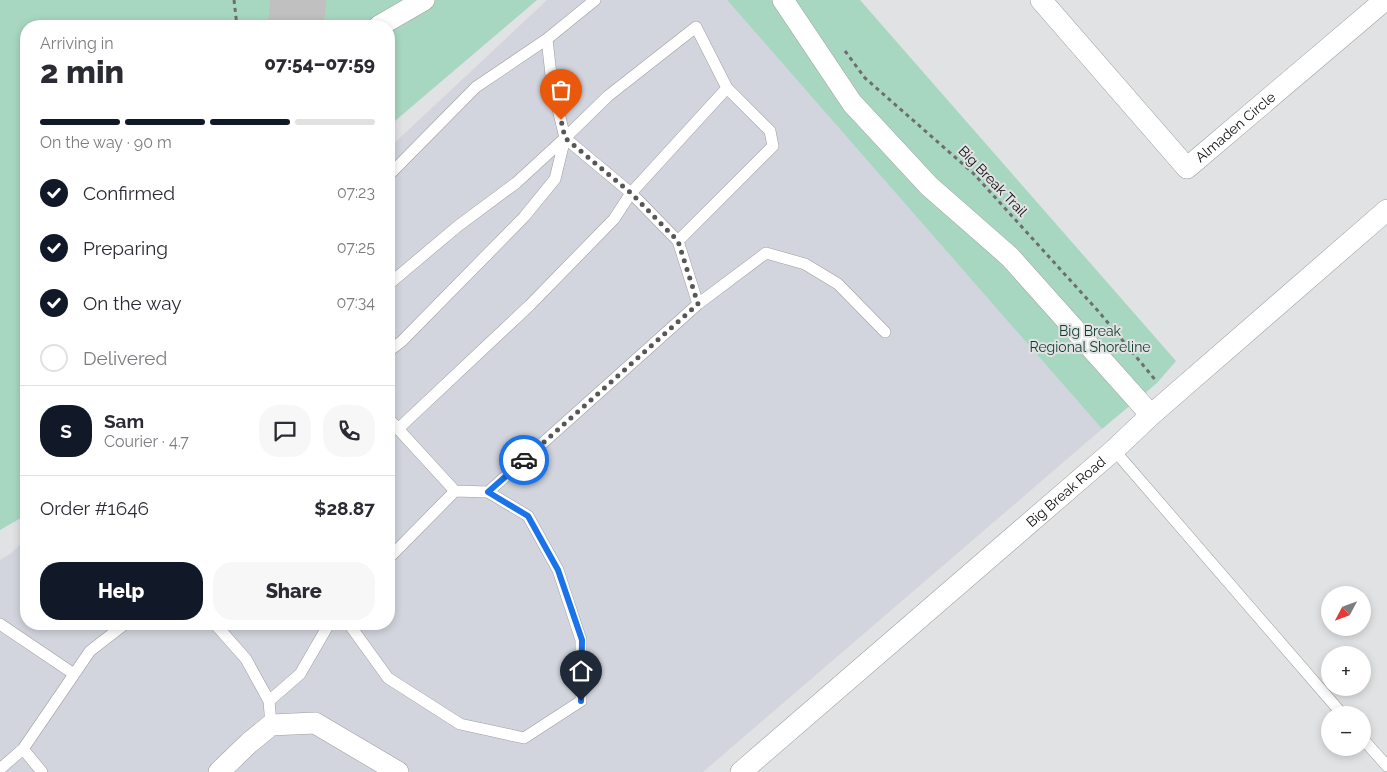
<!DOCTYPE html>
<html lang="en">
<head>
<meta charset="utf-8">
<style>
  :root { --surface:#fff; --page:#f7f7f7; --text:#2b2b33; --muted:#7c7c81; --line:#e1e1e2; --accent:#111827 }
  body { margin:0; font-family:Raleway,sans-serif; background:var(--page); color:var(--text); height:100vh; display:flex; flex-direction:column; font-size:19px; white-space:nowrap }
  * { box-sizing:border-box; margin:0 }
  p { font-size:16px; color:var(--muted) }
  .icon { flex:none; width:28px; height:28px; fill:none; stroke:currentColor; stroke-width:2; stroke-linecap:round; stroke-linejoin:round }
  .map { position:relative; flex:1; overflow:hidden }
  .sheet { position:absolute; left:20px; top:20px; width:375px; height:610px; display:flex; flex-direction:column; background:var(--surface); border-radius:20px; box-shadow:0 2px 8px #0003 }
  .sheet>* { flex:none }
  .needle { width:32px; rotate:229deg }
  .buttons { position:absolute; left:1321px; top:586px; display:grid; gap:10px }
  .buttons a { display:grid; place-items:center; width:50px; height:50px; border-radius:50%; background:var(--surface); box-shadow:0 2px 8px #0003; font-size:25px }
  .pin { position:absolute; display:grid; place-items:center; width:42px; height:42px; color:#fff; margin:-51px -21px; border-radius:50% 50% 50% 0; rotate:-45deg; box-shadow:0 0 5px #0007 }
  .pin .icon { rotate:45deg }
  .courier { position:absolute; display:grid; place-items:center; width:50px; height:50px; margin:-25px; border:4px solid #1a73e8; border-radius:50%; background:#fff; color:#222; box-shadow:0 1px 6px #0007 }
  .head em { font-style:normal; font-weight:800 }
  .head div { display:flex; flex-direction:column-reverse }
  .head { display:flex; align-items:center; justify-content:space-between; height:85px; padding:0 20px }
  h1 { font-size:32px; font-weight:800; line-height:38px }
  .bar { display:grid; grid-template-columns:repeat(4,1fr); gap:8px 5px; align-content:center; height:60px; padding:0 20px }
  .bar i { height:6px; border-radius:4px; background:var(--line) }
  .bar .selected { background:var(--accent) }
  .bar p { grid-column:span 4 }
  .line { display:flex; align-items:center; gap:12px; padding:0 20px; border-top:1px solid var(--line) }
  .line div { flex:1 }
  .round { display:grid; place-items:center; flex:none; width:52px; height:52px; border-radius:20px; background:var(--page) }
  ol { padding:0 20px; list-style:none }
  li { display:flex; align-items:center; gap:15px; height:55px }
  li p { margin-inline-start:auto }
  li .icon { padding:5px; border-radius:50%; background:var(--accent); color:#fff; stroke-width:4 }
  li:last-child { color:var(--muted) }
  li i { width:28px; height:28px; border:2px solid var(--line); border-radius:50% }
  .primary-button { display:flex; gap:10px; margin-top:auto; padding:10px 20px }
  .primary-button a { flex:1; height:58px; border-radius:20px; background:var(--accent); color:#fff; font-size:20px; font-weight:800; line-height:58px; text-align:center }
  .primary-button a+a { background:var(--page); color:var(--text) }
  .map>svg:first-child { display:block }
</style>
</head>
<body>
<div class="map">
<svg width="1387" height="772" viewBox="0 0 1387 772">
  <rect width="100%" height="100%" fill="#e1e2e3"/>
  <!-- built -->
  <path fill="#d2d5dd" d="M547,0H727L1102,429L703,772H0V560L10,554L26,539V624H389V148Z"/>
  <!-- green -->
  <path fill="#a8d7c1" d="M0,0H537L389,126V26H26V515L0,530Z
    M727,0H860L1176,361L1157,383L1102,429Z"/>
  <!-- building -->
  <path fill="#c1c0c1" d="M270,0H326L324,26H268Z"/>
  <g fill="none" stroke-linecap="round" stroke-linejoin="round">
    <defs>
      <path id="service" d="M389,175L476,87L547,39L595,0
        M389,284L458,226L516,183L565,138L608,96L696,27L727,88L770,131L773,146L678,241L631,193L565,138
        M698,304L766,253L805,264L838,284L885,332
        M389,351L402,341L524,217L555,179L565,138L552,84L547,39
        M389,419L455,491L389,558
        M398,429L530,305L614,219L631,193L727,88
        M1114,450L1343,715
        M488,492L698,304L678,241
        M0,624L74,674
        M215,624L246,659L269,701L271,725
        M349,624L388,678L460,724L524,738L581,701V640L558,570L528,516L488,492L455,491
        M269,701L300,674L329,624
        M1362,738L1387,766
        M23,749L42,772
        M0,769L23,749L90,651L125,624"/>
      <g id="minor">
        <path d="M783,0L852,103L929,186L1010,257L1151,415"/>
        <path id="s1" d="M1041,0L1187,168L1385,0"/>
        <path d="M379,26L424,0"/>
        <path d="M219,772L249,743L271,725L315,723L398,772"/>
        <path id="s2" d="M741,772L1114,450L1151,415L1387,210"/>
      </g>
    </defs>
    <!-- service casing -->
    <use href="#service" stroke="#9d9e9f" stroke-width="12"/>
    <!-- minor casing -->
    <use href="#minor" stroke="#9d9e9f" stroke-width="22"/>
    <!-- path -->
    <path stroke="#6e6e6f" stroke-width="3" stroke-dasharray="4 4" stroke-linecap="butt" d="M234,0L237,26
      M845,51L865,78L973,173L1099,312L1157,382"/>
    <!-- service -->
    <use href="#service" stroke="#fff" stroke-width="11"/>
    <!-- minor -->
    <use href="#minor" stroke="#fff" stroke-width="21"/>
  </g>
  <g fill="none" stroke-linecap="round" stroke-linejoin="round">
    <!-- done -->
    <path stroke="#575758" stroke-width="5" stroke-dasharray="0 9" d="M524,460L698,304L678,241L631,193L565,138L561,120"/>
    <!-- route -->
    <path stroke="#1a73e8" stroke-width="6" d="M524,460L488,492L528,516L558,570L582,640L581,701"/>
  </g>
  <g text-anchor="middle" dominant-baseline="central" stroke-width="4" stroke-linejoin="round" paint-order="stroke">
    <!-- street labels -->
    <g font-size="14" fill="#0c0c0d" stroke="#e1e2e3">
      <text stroke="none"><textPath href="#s1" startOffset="286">Almaden Circle</textPath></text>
      <text transform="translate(993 181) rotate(46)">Big Break Trail</text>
      <text stroke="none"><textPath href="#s2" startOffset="429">Big Break Road</textPath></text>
    </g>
    <!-- park labels -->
    <g font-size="14" fill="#0f3d2c" stroke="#e1e2e3">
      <text x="1090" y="331">Big Break<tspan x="1090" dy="16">Regional Shoreline</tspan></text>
    </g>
  </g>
</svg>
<div class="buttons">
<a><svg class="needle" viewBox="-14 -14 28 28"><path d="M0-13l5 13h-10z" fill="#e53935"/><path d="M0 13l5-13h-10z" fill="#7c7c81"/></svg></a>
<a>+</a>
<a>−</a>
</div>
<div class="pin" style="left:561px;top:120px;background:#ea580c"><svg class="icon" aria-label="bag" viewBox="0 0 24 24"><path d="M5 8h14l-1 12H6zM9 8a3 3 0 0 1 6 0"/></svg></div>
<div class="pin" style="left:581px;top:701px;background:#1f2937"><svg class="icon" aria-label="home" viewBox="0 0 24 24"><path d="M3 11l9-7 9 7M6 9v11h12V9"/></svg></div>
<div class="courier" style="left:524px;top:460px"><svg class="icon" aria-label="car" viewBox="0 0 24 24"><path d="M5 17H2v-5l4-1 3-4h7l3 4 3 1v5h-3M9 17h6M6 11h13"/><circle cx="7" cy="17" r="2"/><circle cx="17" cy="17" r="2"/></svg></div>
<section class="sheet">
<div class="head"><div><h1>2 min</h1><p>Arriving in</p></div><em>07:54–07:59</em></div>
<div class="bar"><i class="selected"></i><i class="selected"></i><i class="selected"></i><i></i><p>On the way · 90 m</p></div>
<ol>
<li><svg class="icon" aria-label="check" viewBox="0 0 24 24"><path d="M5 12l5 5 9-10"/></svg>Confirmed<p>07:23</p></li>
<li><svg class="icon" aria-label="check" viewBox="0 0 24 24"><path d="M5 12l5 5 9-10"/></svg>Preparing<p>07:25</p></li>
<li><svg class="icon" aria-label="check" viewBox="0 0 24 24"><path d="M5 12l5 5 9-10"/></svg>On the way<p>07:34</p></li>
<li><i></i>Delivered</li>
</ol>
<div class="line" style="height:90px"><b class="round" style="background:var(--accent);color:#fff">S</b><div><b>Sam</b><p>Courier · 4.7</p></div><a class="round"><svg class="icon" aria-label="chat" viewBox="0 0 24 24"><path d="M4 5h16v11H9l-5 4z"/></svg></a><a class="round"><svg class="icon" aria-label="phone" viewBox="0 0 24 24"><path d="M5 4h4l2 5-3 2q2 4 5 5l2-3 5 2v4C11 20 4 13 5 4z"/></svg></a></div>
<div class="line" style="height:65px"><div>Order #1646</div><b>$28.87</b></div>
<div class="primary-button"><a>Help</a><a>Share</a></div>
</section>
</div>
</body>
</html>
